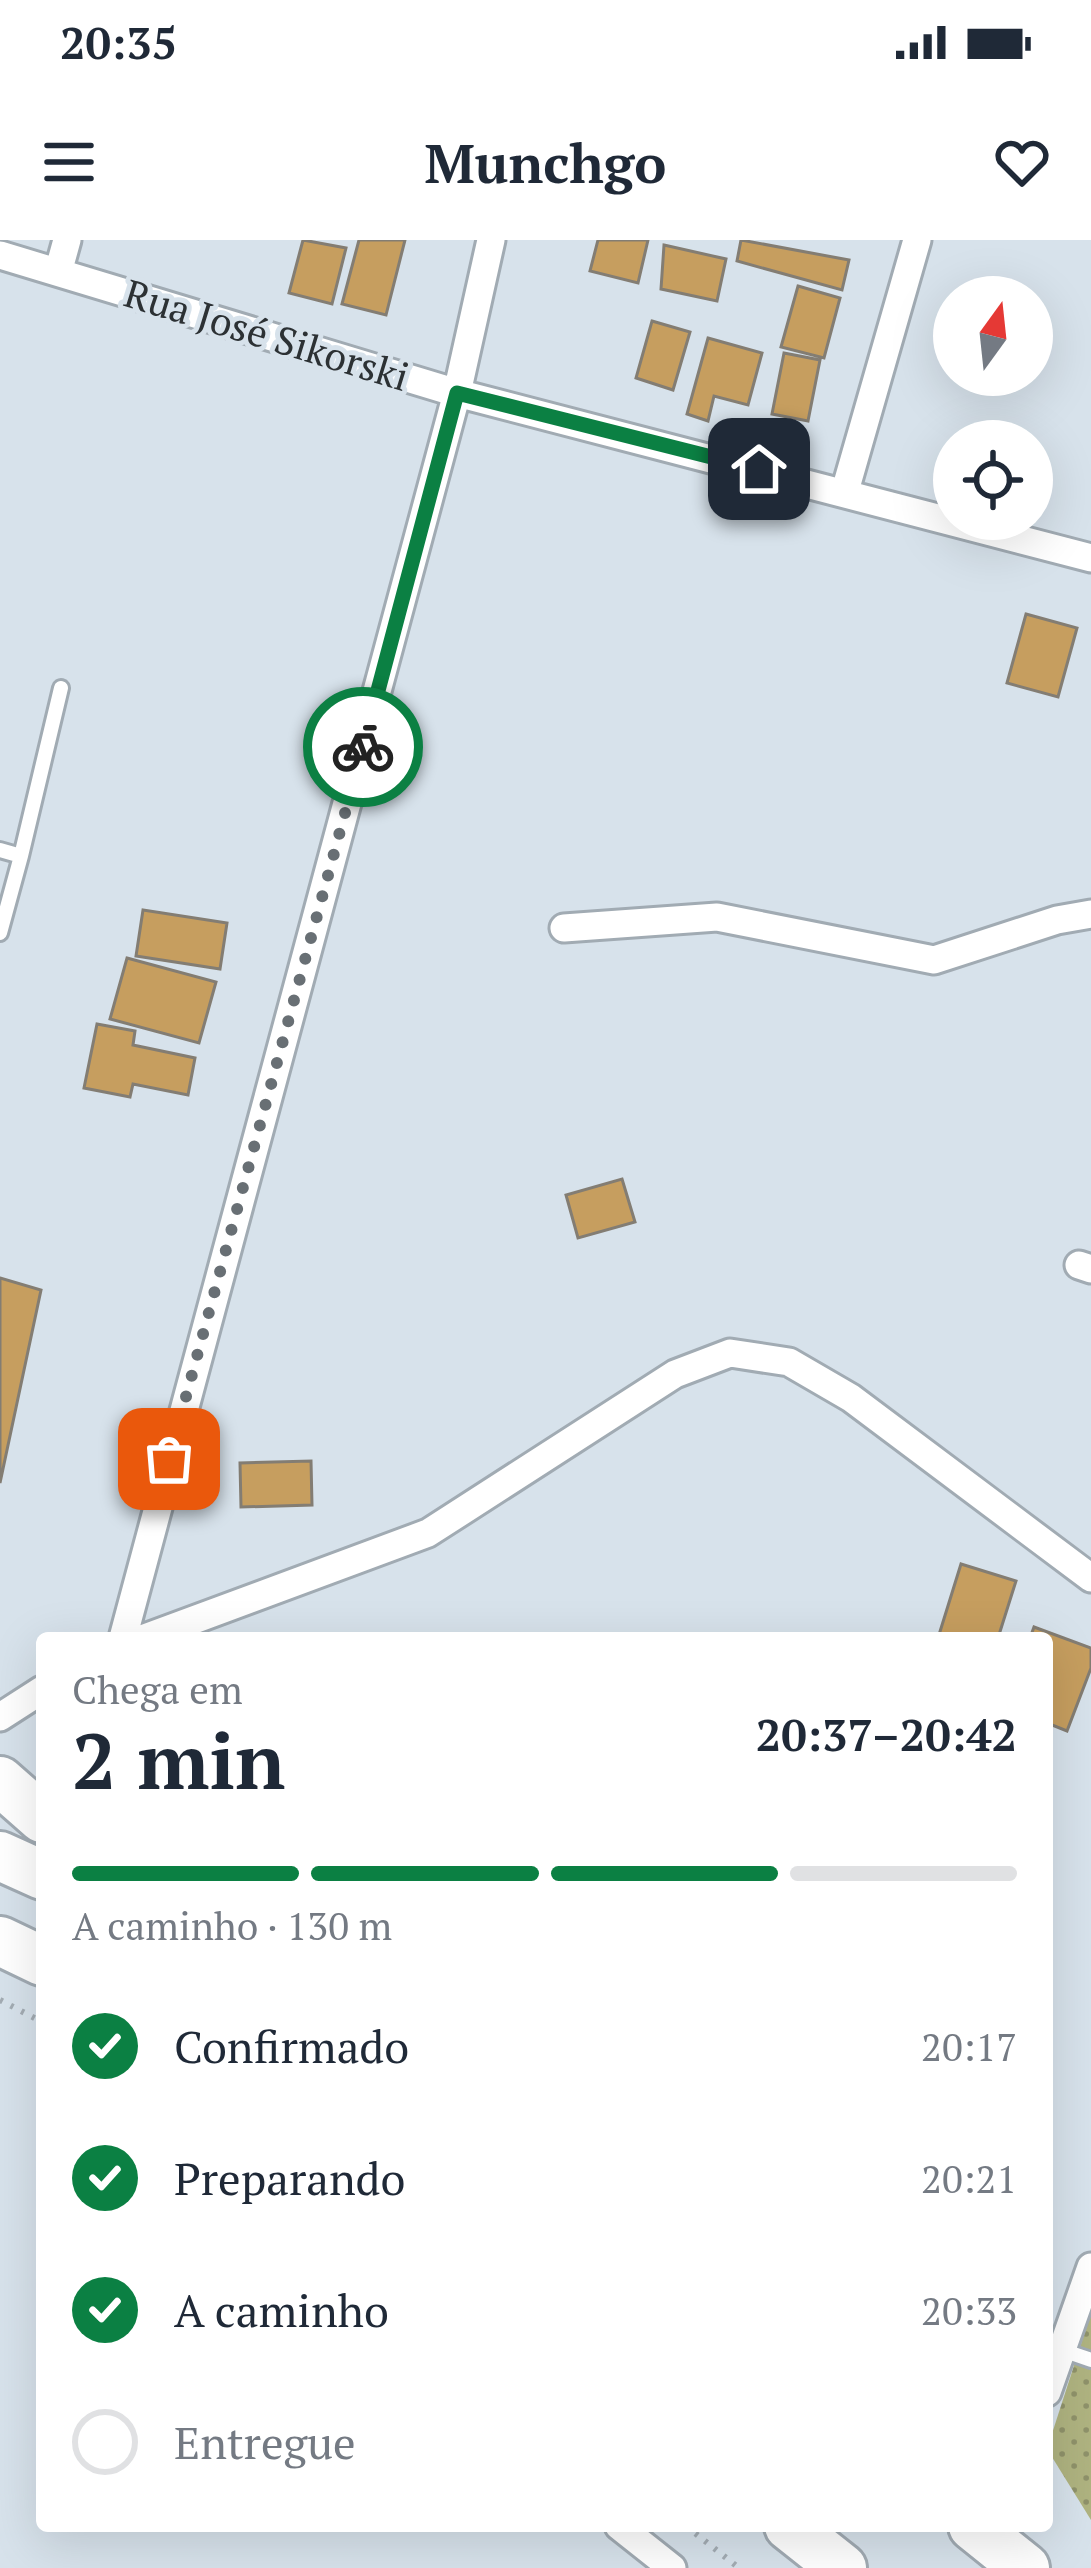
<!DOCTYPE html>
<html lang="pt">
<head>
<meta charset="utf-8">
<style>
  :root { --surface:#fff; --page:#f2f2f3; --text:#1f2937; --muted:#747a83; --line:#e0e1e3; --accent:#0b8043 }
  body { margin:0; font-family:"PT Serif",serif; background:var(--page); color:var(--text); height:100vh; display:flex; flex-direction:column; font-size:45px; white-space:nowrap }
  * { box-sizing:border-box; margin:0 }
  p { font-size:39px; color:var(--muted) }
  .icon { flex:none; width:66px; height:66px; fill:none; stroke:currentColor; stroke-width:2; stroke-linecap:round; stroke-linejoin:round }
  .map { position:relative; flex:1; overflow:hidden }
  .side { position:absolute; left:36px; top:1392px; width:1017px; height:900px; display:flex; flex-direction:column; background:var(--surface); border-radius:12px; box-shadow:0 12px 48px #0002 }
  .side>* { flex:none }
  .needle { width:78px; rotate:15deg }
  .controls { position:absolute; left:933px; top:36px; display:grid; gap:24px }
  .controls a { display:grid; place-items:center; width:120px; height:120px; border-radius:50%; background:var(--surface); box-shadow:0 12px 48px #0002; font-size:60px }
  .pin { position:absolute; display:grid; place-items:center; width:102px; height:102px; color:#fff; margin:-51px; border-radius:24px; box-shadow:0 6px 18px #0006 }
  .courier { position:absolute; display:grid; place-items:center; width:120px; height:120px; margin:-60px; border:9px solid #0b8043; border-radius:50%; background:#fff; color:#222; box-shadow:0 3px 15px #0007 }
  .summary em { font-style:normal; font-weight:700 }
  .summary div { display:flex; flex-direction:column-reverse }
  .summary { display:flex; align-items:center; justify-content:space-between; height:204px; padding:0 36px }
  h1 { font-size:78px; font-weight:700; line-height:90px }
  .bar { display:grid; grid-template-columns:repeat(4,1fr); gap:18px 12px; align-content:center; height:144px; padding:0 36px }
  .bar i { height:15px; border-radius:9px; background:var(--line) }
  .bar .active { background:var(--accent) }
  .bar p { grid-column:span 4 }
  ol { padding:0 36px; list-style:none }
  li { display:flex; align-items:center; gap:36px; height:132px }
  li p { margin-inline-start:auto }
  li .icon { padding:12px; border-radius:50%; background:var(--accent); color:#fff; stroke-width:4 }
  li:last-child { color:var(--muted) }
  li i { width:66px; height:66px; border:6px solid var(--line); border-radius:50% }
  .status { display:flex; justify-content:space-between; align-items:center; height:84px; padding:0 60px; background:var(--surface); direction:ltr }
  .status svg { height:33px; fill:currentColor }
  header { display:flex; justify-content:space-between; align-items:center; height:156px; padding:0 36px; background:var(--surface); font-size:54px; font-weight:700 }
  .map>svg:first-child { display:block }
</style>
</head>
<body>
<div class="status"><b>20:35</b><svg viewBox="0 0 49 12"><path d="M0 12V9h3v3zM5 12V6h3v6zM10 12V3h3v9zM15 12V0h3v12zM26 1h20v11H26zM47 4h2v5h-2z"/></svg></div>
<header><svg class="icon" aria-label="menu" viewBox="0 0 24 24"><path d="M4 6h16M4 12h16M4 18h16"/></svg>Munchgo<svg class="icon" aria-label="heart" viewBox="0 0 24 24"><path d="M12 20l-8-8c-3-5 5-10 8-4 3-6 11-1 8 4z"/></svg></header>
<div class="map">
<svg width="1091" height="2328" viewBox="0 0 1091 2328">
  <defs>
    <pattern id="park-dots" width="8" height="8" patternUnits="userSpaceOnUse" patternTransform="scale(3)"><rect width="8" height="8" fill="#afb380"/><path d="M2 2h.1M6 6h.1" fill="none" stroke="#8f926a" stroke-width="1.8" stroke-linecap="round"/></pattern>
  </defs>
  <rect width="100%" height="100%" fill="#d7e2eb"/>
  <!-- park -->
  <path fill="url(#park-dots)" d="M1091,2073V2280L1047,2209Z"/>
  <!-- building -->
  <path fill="#c69e5f" stroke="#837d73" stroke-width="3" d="M303,0L346,8L332,64L289,53Z
    M359,0H405L386,75L342,64Z
    M598,0H648L638,43L590,31Z
    M741,0L849,20L842,50L737,21Z
    M664,5L726,19L717,61L661,49Z
    M798,46L840,58L824,118L781,107Z
    M652,81L690,92L673,150L636,138Z
    M708,98L762,113L748,165L714,156L708,181L687,174Z
    M784,113L820,120L808,181L772,174Z
    M1026,374L1077,388L1058,457L1007,443Z
    M143,670L227,683L220,729L136,716Z
    M127,718L216,742L199,803L110,779Z
    M97,784L135,791L133,805L195,818L188,855L133,844L130,857L84,848Z
    M622,939L635,982L578,998L566,955Z
    M0,1038L41,1050L0,1243Z
    M311,1221L312,1265L241,1267L240,1223Z
    M961,1324L1016,1341L998,1398H938Z
    M1034,1387L1091,1408V1428L1067,1491L1047,1483V1398H1030Z"/>
  <g fill="none" stroke-linecap="round" stroke-linejoin="round">
    <defs>
      <path id="service" d="M0,610L21,616L0,693
        M21,616L61,448
        M1065,2111L1091,2120"/>
      <path id="minor" d="M0,15L457,153L1091,318
        M59,29L67,0
        M845,251L917,0
        M564,688L717,677L934,720L1057,680L1091,674
        M1079,1025L1091,1029
        M123,1398L457,153L491,0
        M145,1398L428,1293L675,1134L730,1113L789,1122L851,1158L1091,1338
        M0,1477L42,1450
        M1047,2152L1091,2027
        M619,2286L672,2328"/>
      <path id="motorway" d="M0,1541L42,1578
        M0,1616L42,1635
        M0,1701L42,1721
        M789,2286L842,2328
        M973,2286L1025,2328"/>
    </defs>
    <!-- service casing -->
    <use href="#service" stroke="#a1abb3" stroke-width="20"/>
    <!-- minor casing -->
    <use href="#minor" stroke="#a1abb3" stroke-width="33"/>
    <!-- motorway casing -->
    <use href="#motorway" stroke="#a1abb3" stroke-width="54"/>
    <!-- path -->
    <path stroke="#a3acb3" stroke-width="6" stroke-dasharray="3 9" stroke-linecap="butt" d="M0,1760L42,1782
      M686,2286L739,2328
      M728,2286L735,2292L740,2286"/>
    <!-- service -->
    <use href="#service" stroke="#fff" stroke-width="14"/>
    <!-- minor -->
    <use href="#minor" stroke="#fff" stroke-width="27"/>
    <!-- motorway -->
    <use href="#motorway" stroke="#fff" stroke-width="48"/>
  </g>
  <g fill="none" stroke-linecap="round" stroke-linejoin="round">
    <!-- done -->
    <path stroke="#686f74" stroke-width="12" stroke-dasharray="0 21.6" d="M169,1219L363,507"/>
    <!-- route -->
    <path stroke="#0b8043" stroke-width="15" d="M363,507L457,153L759,229"/>
  </g>
  <g text-anchor="middle" dominant-baseline="central" stroke-width="10" stroke-linejoin="round" paint-order="stroke">
    <!-- street labels -->
    <g font-size="39" fill="#2c3134" stroke="#d7e2eb">
      <text transform="translate(267 94) rotate(17)">Rua José Sikorski</text>
    </g>
  </g>
</svg>
<div class="controls">
<a><svg class="needle" viewBox="-14 -14 28 28"><path d="M0-13l5 13h-10z" fill="#e53935"/><path d="M0 13l5-13h-10z" fill="#747a83"/></svg></a>
<a><svg class="icon" aria-label="locate" viewBox="0 0 24 24"><circle cx="12" cy="12" r="6"/><path d="M12 2v4M12 18v4M2 12h4M18 12h4"/></svg></a>
</div>
<div class="pin" style="left:169px;top:1219px;background:#ea580c"><svg class="icon" aria-label="bag" viewBox="0 0 24 24"><path d="M5 8h14l-1 12H6zM9 8a3 3 0 0 1 6 0"/></svg></div>
<div class="pin" style="left:759px;top:229px;background:#1f2937"><svg class="icon" aria-label="home" viewBox="0 0 24 24"><path d="M3 11l9-7 9 7M6 9v11h12V9"/></svg></div>
<div class="courier" style="left:363px;top:507px"><svg class="icon" aria-label="bike" viewBox="0 0 24 24"><circle cx="6" cy="16" r="4"/><circle cx="18" cy="16" r="4"/><path d="M6 16l4-8h5l3 8M10 8l3 8H6M13 5h3"/></svg></div>
<section class="side">
<div class="summary"><div><h1>2 min</h1><p>Chega em</p></div><em>20:37–20:42</em></div>
<div class="bar"><i class="active"></i><i class="active"></i><i class="active"></i><i></i><p>A caminho · 130 m</p></div>
<ol>
<li><svg class="icon" aria-label="check" viewBox="0 0 24 24"><path d="M5 12l5 5 9-10"/></svg>Confirmado<p>20:17</p></li>
<li><svg class="icon" aria-label="check" viewBox="0 0 24 24"><path d="M5 12l5 5 9-10"/></svg>Preparando<p>20:21</p></li>
<li><svg class="icon" aria-label="check" viewBox="0 0 24 24"><path d="M5 12l5 5 9-10"/></svg>A caminho<p>20:33</p></li>
<li><i></i>Entregue</li>
</ol>
</section>
</div>
</body>
</html>
